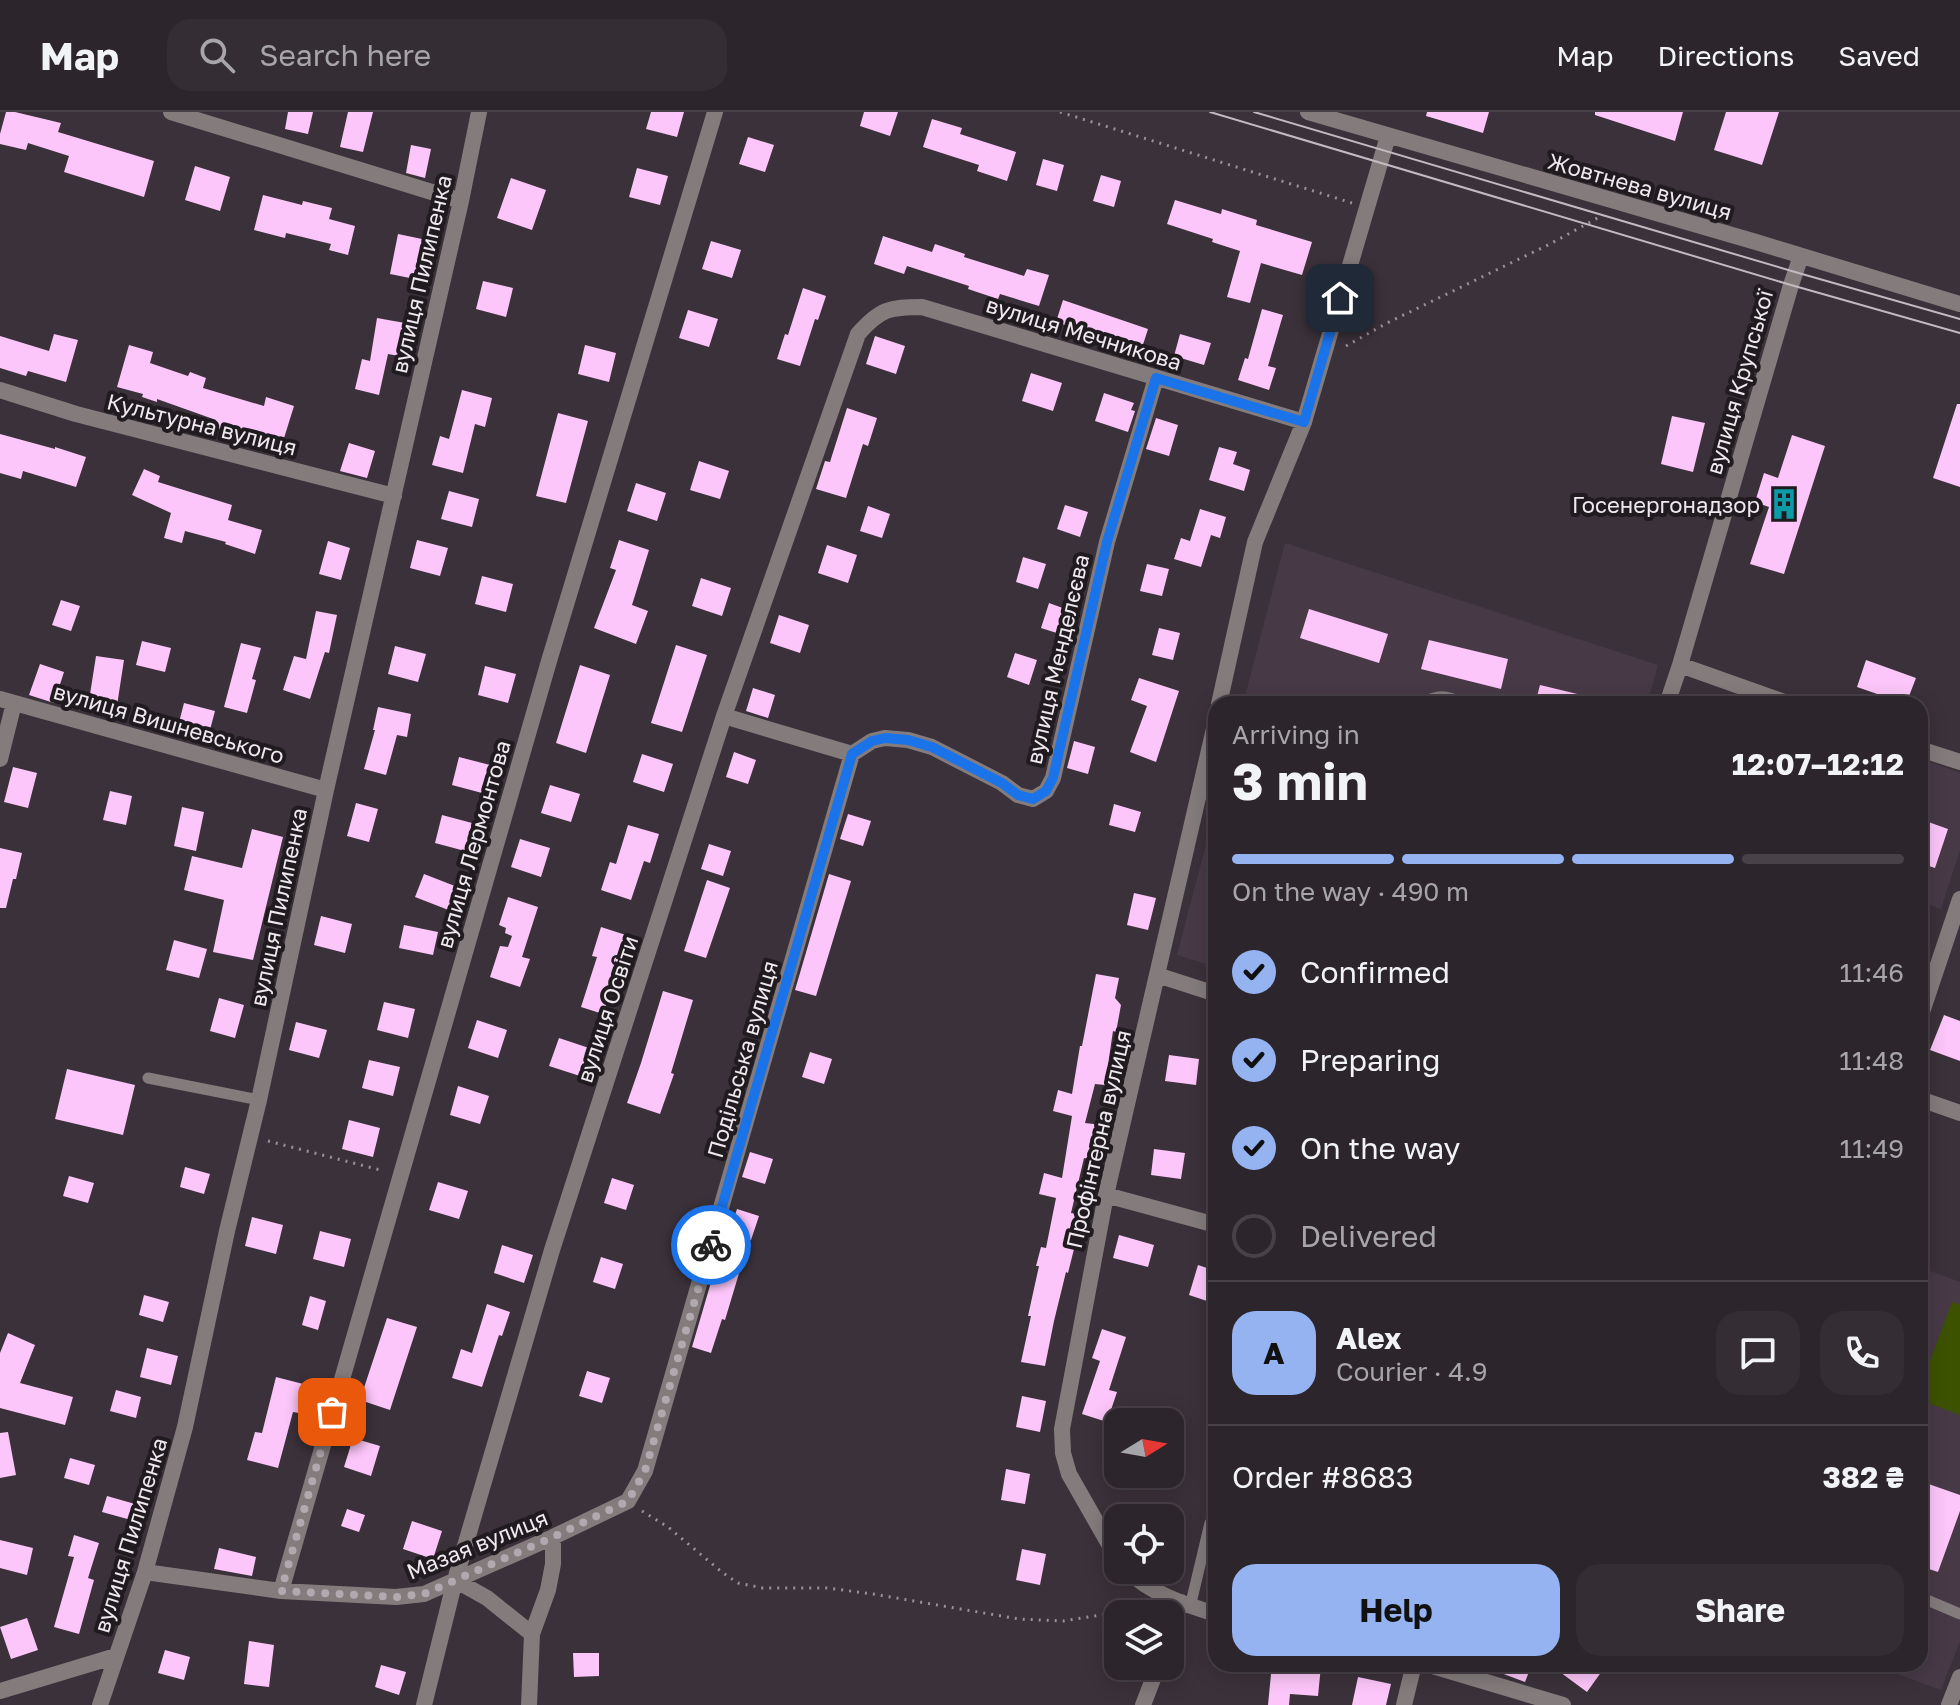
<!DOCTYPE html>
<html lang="en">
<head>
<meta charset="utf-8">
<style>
  :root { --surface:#2c252c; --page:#342d34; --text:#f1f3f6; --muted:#a6a5a9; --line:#484248; --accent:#95b2f1 }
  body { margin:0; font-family:"Golos Text",sans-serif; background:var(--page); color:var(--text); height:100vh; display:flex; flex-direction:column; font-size:30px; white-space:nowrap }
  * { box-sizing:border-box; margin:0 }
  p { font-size:26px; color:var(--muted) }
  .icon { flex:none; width:44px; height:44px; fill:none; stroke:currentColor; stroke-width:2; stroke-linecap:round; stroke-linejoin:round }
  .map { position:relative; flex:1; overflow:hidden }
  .drawer { position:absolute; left:1208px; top:584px; width:720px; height:976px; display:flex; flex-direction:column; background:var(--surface); border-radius:24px; box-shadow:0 4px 20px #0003,0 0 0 2px var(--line) }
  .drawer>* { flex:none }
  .needle { width:52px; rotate:79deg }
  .fabs { position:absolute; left:1104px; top:1296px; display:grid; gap:16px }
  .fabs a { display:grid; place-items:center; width:80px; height:80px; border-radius:16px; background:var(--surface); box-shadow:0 4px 20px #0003,0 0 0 2px var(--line); font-size:40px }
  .pin { position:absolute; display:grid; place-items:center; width:68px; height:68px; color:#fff; margin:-34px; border-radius:16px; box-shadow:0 4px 12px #0006 }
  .courier { position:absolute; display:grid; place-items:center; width:80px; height:80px; margin:-40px; border:6px solid #1a73e8; border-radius:50%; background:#fff; color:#222; box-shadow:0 2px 10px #0007 }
  .overview em { font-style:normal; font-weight:700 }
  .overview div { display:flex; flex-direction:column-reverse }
  .overview { display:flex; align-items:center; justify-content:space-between; height:136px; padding:0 24px }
  h1 { font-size:52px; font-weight:700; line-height:60px }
  .bar { display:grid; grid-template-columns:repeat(4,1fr); gap:12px 8px; align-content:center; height:96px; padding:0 24px }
  .bar i { height:10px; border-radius:6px; background:var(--line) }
  .bar .current { background:var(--accent) }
  .bar p { grid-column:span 4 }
  .line { display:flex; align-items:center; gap:20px; padding:0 24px; border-top:2px solid var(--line) }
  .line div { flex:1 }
  .round { display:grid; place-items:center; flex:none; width:84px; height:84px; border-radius:24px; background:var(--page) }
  ol { padding:0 24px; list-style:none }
  li { display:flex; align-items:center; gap:24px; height:88px }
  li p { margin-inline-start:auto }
  li .icon { padding:8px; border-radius:50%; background:var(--accent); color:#111; stroke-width:4 }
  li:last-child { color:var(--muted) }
  li i { width:44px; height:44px; border:4px solid var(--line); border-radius:50% }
  .button { display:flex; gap:16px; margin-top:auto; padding:16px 24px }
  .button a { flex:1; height:92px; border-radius:24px; background:var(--accent); color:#111; font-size:32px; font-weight:700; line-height:92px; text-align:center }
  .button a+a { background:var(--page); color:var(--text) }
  header { display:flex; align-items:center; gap:48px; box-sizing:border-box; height:112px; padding:0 40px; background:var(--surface); border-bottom:2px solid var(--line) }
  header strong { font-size:38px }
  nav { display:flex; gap:44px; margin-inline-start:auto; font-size:28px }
  .search { width:560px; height:72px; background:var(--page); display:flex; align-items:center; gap:20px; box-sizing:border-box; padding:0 28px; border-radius:24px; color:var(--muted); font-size:30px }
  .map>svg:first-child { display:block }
</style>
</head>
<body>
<header>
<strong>Map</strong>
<div class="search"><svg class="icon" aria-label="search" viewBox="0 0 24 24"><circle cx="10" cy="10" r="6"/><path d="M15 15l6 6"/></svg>Search here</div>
<nav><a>Map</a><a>Directions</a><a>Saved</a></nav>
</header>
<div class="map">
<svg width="1960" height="1593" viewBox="0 0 1960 1593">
  <rect width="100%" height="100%" fill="#3b313a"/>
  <!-- built -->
  <path fill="#483947" d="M1285,431L1658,553L1647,592H1243Z
    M1920,646L1960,661V738L1941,797L1920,789Z
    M1216,694V855L1177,843Z
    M1920,1155L1960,1170V1529L1941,1578L1870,1552H1920Z"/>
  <!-- green -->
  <path fill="#3d5200" d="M1952,1190L1960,1193V1303L1920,1288V1275Z"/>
  <!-- building -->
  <path fill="#fdc6fa" d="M6,0H15L61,11L58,20L154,49L144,85L64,60L69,44L28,31L26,38L0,32V22Z
    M288,0H313L308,22L285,17Z
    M348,0H373L363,40L340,35Z
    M651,0H684L677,25L646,17Z
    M864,0H898L890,24L860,14Z
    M1427,0H1489L1483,21L1426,4Z
    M1595,0H1683L1675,29L1595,3Z
    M1726,0H1779L1762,53L1714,38Z
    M932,7L962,16L960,22L1016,40L1007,69L977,59L979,53L923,35Z
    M748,25L774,33L765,60L739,52Z
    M411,33L431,37L425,66L406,61Z
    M1043,47L1064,53L1057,79L1036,73Z
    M195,54L230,65L220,99L185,88Z
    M637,56L668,64L660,93L629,85Z
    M1101,63L1121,69L1114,95L1093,89Z
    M511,66L546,78L532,118L497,106Z
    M263,83L302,93L303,89L332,96L329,107L355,114L348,143L329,138L331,132L286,121L285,126L254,118Z
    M1175,88L1221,102L1222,97L1257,108L1256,113L1312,130L1302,163L1261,151L1250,191L1227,185L1240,139L1212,130L1213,127L1167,112Z
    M398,122L422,127L415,167L390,162Z
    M883,124L932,140L935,132L965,142L964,145L1024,164L1027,157L1049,163L1039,194L1000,182L998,187L968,177L969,174L907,154L904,162L874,152Z
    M711,129L741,138L732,166L702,157Z
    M483,169L513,176L506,205L476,197Z
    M803,176L826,184L818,208L815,207L800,254L777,247L785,222L788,223Z
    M1063,188L1148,217L1141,239L1056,210Z
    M1262,197L1283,203L1268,254L1276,256L1269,278L1238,268L1245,246L1248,247Z
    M688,198L718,207L709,235L679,226Z
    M377,206L405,211L399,244L388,242L379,283L355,277L362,247L370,249Z
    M54,222L78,228L66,270L28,259L26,264L0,256V224L49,239Z
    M1180,222L1211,231L1204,253L1174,244Z
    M875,224L905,234L896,262L866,252Z
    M129,233L153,240L150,251L188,264L190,260L206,266L203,276L264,294L266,285L294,294L280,339L252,330L253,326L214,315L216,308L157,287V290L142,285L143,282L117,275Z
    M585,233L616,241L609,270L578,262Z
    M1031,261L1062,271L1053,299L1022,289Z
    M462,278L492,286L485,315L475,312L463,361L432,353L440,324L449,327Z
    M1104,281L1134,291L1131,298L1135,299L1128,320L1095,309Z
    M1957,292H1960V375L1933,366Z
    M847,296L877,306L868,334L863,332L846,386L816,377L825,349L830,350Z
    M558,301L588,309L566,391L536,384Z
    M1672,304L1705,311L1693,360L1661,352Z
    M1156,306L1178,313L1169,344L1146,337Z
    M0,322L55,337V335L86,345L76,375L23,359L21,367L0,361Z
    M1792,323L1825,334L1784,462L1750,452L1769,395L1755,390L1764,361L1778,366Z
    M349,331L375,339L367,366L340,359Z
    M1219,335L1237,340L1233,352L1250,358L1244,379L1209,368Z
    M699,349L729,359L720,387L690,378Z
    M144,357L160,364L158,370L232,393L228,408L262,418L255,442L225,432L226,430L185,419L182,431L164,426L171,401L132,383Z
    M636,371L666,381L657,409L627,399Z
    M449,379L479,387L472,415L441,407Z
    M1065,393L1088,400L1080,425L1057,417Z
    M868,394L890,402L882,426L860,419Z
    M1200,397L1226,405L1220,426L1211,423L1201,455L1174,447L1181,426L1190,429Z
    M417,428L448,436L440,464L410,456Z
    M619,428L649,438L632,493L648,499L636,532L594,516L616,458L610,456Z
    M328,429L350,436L341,468L319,462Z
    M827,433L857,443L848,471L818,461Z
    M1023,445L1046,452L1038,477L1016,470Z
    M1147,452L1169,457L1162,484L1140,479Z
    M482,464L513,472L506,500L475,492Z
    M701,466L731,476L722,504L692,494Z
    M61,488L80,494L71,519L52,513Z
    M1049,491L1071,499L1063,523L1041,516Z
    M1309,497L1388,522L1379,551L1300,526Z
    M316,499L337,503L329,541L325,540L310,587L283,578L294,544L306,547Z
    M779,503L809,513L800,541L770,531Z
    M1159,516L1180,521L1173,548L1152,543Z
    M1429,528L1508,547L1501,577L1421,557Z
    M142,529L171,536L165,560L136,553Z
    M241,531L261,536L252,567L256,568L247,601L224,595Z
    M676,533L707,543L682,620L651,611Z
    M395,534L426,542L418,570L388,562Z
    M1015,541L1037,548L1029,573L1007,565Z
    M96,544L124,548L116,600L88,595Z
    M1866,548L1916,566L1906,592L1857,575Z
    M40,552L64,560L54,591L29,583Z
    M580,553L610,563L586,641L556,631Z
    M485,554L516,562L508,591L478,583Z
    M1139,566L1179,579L1156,650L1130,640L1147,594L1131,588Z
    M1540,573L1594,586L1593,592H1535Z
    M753,576L775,583L768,606L746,599Z
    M184,591L215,599L207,629L176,622Z
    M378,595L411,602L407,625L397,623L386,663L364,657L375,618H373Z
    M1074,629L1095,635L1088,662L1067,656Z
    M734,640L756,648L748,672L726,665Z
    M642,642L673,652L664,680L633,670Z
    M459,645L490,653L482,681L452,673Z
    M13,655L37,661L28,696L4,690Z
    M550,673L580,682L571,710L541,701Z
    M110,679L132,684L126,713L103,708Z
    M356,691L378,697L369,730L347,724Z
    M1114,692L1141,700L1135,720L1109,713Z
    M182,695L204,700L196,739L174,734Z
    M848,702L871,709L863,734L840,727Z
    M442,703L472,711L465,739L435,731Z
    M1920,707L1948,717L1935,756L1920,751Z
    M628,713L659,722L650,751L644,749L631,788L601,778L610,750L616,752Z
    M252,717L283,725L253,848L213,840L224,788L184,778L192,744L242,756Z
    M520,727L550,736L541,765L511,755Z
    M709,732L731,739L723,764L701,757Z
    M0,736L22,741L16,767H13L6,796H0Z
    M424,762L460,776L451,799L415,785Z
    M829,762L851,769L816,884L795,878Z
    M707,768L730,776L706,846L684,839Z
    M1134,781L1156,786L1148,818L1127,813Z
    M508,785L538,795L522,845L530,847L520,875L490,865L500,834L508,835L512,824L505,821L506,816L499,813Z
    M321,804L352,812L345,841L314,833Z
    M404,813L438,820L433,843L399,836Z
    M601,815L632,825L623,853L620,852L603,902L581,895L597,845L592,844Z
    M174,828L207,837L199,866L166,858Z
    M1096,862L1119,866L1115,886L1121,893L1116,920L1113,919L1105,973L1095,972L1085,1011L1102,1013L1096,1048L1084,1046L1071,1101L1081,1103L1075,1133L1068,1161L1066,1160L1054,1209L1045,1254L1021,1250L1031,1204H1028L1039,1154H1036L1041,1135L1046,1136L1056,1086L1039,1082L1044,1061L1062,1066L1072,1004L1053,999L1058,978L1072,982L1080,934H1082Z
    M663,879L693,888L671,961L674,962L660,1002L627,991L641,951Z
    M219,886L244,893L235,926L210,919Z
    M384,890L415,897L408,926L377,918Z
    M1944,903L1960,909V949L1930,938Z
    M477,908L507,918L498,946L468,936Z
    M296,910L327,918L319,946L289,938Z
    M559,926L589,936L580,964L549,954Z
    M810,940L832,947L824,972L802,965Z
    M1169,943L1199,947L1196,973L1165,969Z
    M369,948L400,955L393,984L362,976Z
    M67,957L135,973L123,1023L55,1007Z
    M458,974L489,984L480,1012L450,1003Z
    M349,1008L380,1016L373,1045L342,1037Z
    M1154,1037L1185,1041L1181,1067L1151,1063Z
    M750,1040L773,1047L765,1072L742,1065Z
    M185,1055L210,1062L204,1082L180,1075Z
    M69,1064L94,1071L88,1091L63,1084Z
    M612,1066L634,1073L626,1098L604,1091Z
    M438,1070L468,1079L459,1107L429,1098Z
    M737,1097L759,1104L751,1128H749L725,1208L722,1207L711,1241L692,1235L719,1143L721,1144Z
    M252,1105L283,1113L276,1142L245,1134Z
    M320,1119L351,1127L344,1155L313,1147Z
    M1119,1123L1154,1133L1148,1155L1113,1146Z
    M502,1133L533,1143L524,1171L494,1161Z
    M601,1145L623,1152L615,1177L593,1170Z
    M1198,1153L1216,1159V1192L1189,1183Z
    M144,1183L169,1190L163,1210L139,1203Z
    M310,1184L326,1189L318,1218L302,1213Z
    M487,1192L510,1200L502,1224L499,1223L482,1275L452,1266L461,1237L472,1241Z
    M387,1206L417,1215L390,1298L360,1288Z
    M1102,1217L1126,1225L1109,1278L1117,1280L1107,1310L1082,1302L1100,1249L1092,1246Z
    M8,1221L35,1233L20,1271L73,1285L65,1313L0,1296V1241Z
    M147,1236L178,1244L171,1273L140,1265Z
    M587,1259L610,1266L602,1291L579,1284Z
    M276,1265L307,1273L299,1301L293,1300L278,1356L247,1348L255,1320L262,1321Z
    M116,1278L141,1285L136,1306L110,1299Z
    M1022,1284L1046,1289L1040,1320L1016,1315Z
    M8,1320L16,1363L0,1366V1321Z
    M353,1326L380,1334L371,1364L344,1355Z
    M70,1346L95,1353L89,1373L64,1366Z
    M1006,1357L1030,1362L1025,1392L1001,1388Z
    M1920,1369L1960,1383V1399L1938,1460L1920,1454Z
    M107,1384L135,1392L131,1408L102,1400Z
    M347,1397L365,1403L359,1420L341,1414Z
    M412,1409L442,1419L433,1447L403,1437Z
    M74,1423L99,1431L88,1466L94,1468L79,1522L54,1515L74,1445L68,1444Z
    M0,1428L33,1436L27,1463L0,1456Z
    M219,1436L256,1445L252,1464L214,1457Z
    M1022,1437L1046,1442L1040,1473L1016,1468Z
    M27,1506L38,1538L11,1547L0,1515Z
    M249,1529L274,1533L269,1575L244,1572Z
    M165,1538L190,1545L184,1568L158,1561Z
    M573,1541H599V1564L574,1565Z
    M1272,1552L1321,1554L1318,1584L1290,1582L1289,1593H1268Z
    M1477,1552H1532L1525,1570Z
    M1549,1552H1607L1587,1580Z
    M381,1553L406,1560L399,1583L375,1575Z
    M1358,1565L1391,1572L1386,1593H1352Z"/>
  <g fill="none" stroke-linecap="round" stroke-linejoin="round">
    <!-- path -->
    <path stroke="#999198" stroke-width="3" stroke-dasharray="2 6" stroke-linecap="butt" d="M1060,0L1352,91
      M1346,234L1387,211L1550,132L1603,103
      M268,1029L384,1059
      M642,1399L668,1415L723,1461L738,1471L763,1476H827L873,1482L1019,1507L1063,1509L1150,1495"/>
    <!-- service -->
    <path stroke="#847c7c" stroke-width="11" d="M1420,592C1440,581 1446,584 1467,592
      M148,966L259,988
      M1920,1485L1960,1502
      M1190,1495L1210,1411"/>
    <!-- minor -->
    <path stroke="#847c7c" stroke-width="16" d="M171,0L461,89
      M1308,0L1756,130L1960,192
      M0,278L76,302L394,384
      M1680,553L1790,592
      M0,587L326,678
      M1219,592L1255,430L1304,310L1388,24
      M1667,592L1680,553L1791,173L1801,144
      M1920,637L1960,650
      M852,642L872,629L885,626L908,628L932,635L1002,671L1018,683L1033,687L1046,679L1053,666L1107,430L1156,266
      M0,647L14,591
      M1157,863L1216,882
      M1920,906L1960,787
      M1920,987L1960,1001
      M1106,1083L1216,1113
      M1118,1448L1069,1362L1063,1341L1062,1317L1106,1083L1216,608
      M1127,1458C1149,1481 1186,1493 1216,1502
      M145,1460L281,1479L396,1485L424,1482L553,1425L628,1389L645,1359L852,642L724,604
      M455,1468L487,1486L532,1522
      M281,1479L549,549L715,0
      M1170,1520L1181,1490
      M1426,1552L1563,1593
      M0,1579L116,1544
      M100,1593L145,1460L185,1315L227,1119L259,988L326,678L461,89L479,0
      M424,1593L455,1468L552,1138L724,604L858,222C880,197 889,195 922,195L1304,310
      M529,1593L532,1522L548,1478L553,1452V1425
      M1143,1593L1158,1554
      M1404,1593L1414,1552"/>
    <!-- tertiary -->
    <path stroke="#847c7c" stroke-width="16" d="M1949,1593L1960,1565"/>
    <!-- tram -->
    <path stroke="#c1bac0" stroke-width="2" d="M1210,0L1791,173L1960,221
      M1254,0L1795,160L1960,207"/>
  </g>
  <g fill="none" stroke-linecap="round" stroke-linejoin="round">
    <!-- done -->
    <path stroke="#b0a9b0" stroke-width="8" stroke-dasharray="0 14.4" d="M332,1300L281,1479L396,1485L424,1482L553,1425L628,1389L645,1359L711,1133"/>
    <!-- route -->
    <path stroke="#1a73e8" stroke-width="10" d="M711,1133L852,642L872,629L885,626L908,628L932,635L1002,671L1018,683L1033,687L1046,679L1053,666L1107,430L1156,266L1304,310L1340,186"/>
  </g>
  <!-- icons -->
  <defs>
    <symbol id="building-bare" viewBox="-9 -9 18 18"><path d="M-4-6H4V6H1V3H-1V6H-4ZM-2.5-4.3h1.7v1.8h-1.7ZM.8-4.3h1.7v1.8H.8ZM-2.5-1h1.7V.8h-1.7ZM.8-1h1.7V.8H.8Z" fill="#0f9aa8" stroke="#1f1b1f" stroke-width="2.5" paint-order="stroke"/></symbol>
  </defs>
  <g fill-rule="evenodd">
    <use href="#building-bare" x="1762" y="370" width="44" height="44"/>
  </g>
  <g text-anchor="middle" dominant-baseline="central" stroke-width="8" stroke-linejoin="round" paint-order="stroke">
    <!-- street labels -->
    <g font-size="22" fill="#efe9ef" stroke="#1f1b1f">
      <text transform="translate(1640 74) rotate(16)">Жовтнева вулиця</text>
      <text transform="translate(421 162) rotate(-77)">вулиця Пилипенка</text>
      <text transform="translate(1084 221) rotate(17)">вулиця Мечникова</text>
      <text transform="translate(1739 270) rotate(-74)">вулиця Крупської</text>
      <text transform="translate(202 312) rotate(14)">Культурна вулиця</text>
      <text transform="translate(1057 547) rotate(-77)">вулиця Менделєєва</text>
      <text transform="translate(169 611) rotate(16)">вулиця Вишневського</text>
      <text transform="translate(473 732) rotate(-74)">вулиця Лермонтова</text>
      <text transform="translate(278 795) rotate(-78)">вулиця Пилипенка</text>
      <text transform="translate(607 897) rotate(-72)">вулиця Освіти</text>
      <text transform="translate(742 947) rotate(-74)">Подільська вулиця</text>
      <text transform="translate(1098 1027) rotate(-77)">Профінтерна вулиця</text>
      <text transform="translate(130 1423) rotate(-73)">вулиця Пилипенка</text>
      <text transform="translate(477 1432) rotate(-22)">Мазая вулиця</text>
    </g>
    <!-- poi labels -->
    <g font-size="22" fill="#efe9ef" stroke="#1f1b1f" text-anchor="end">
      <text x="1760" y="392">Госенергонадзор</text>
    </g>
  </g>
</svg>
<div class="fabs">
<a><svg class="needle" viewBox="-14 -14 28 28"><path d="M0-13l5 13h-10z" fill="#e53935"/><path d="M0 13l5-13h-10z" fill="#a6a5a9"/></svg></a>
<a><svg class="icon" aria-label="locate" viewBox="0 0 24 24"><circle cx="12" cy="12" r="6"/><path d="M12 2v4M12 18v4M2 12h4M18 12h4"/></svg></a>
<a><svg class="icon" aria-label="layers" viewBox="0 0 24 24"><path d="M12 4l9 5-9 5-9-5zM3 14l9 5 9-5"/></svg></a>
</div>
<div class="pin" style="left:332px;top:1300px;background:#ea580c"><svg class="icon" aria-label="bag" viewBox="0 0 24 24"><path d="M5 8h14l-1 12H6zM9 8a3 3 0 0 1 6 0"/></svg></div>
<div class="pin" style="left:1340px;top:186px;background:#1f2937"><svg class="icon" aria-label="home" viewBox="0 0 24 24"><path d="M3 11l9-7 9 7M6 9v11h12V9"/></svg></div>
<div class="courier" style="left:711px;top:1133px"><svg class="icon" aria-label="bike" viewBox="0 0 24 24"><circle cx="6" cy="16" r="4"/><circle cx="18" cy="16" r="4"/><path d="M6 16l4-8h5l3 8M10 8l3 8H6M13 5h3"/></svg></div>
<section class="drawer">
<div class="overview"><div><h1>3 min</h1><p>Arriving in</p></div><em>12:07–12:12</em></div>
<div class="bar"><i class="current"></i><i class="current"></i><i class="current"></i><i></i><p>On the way · 490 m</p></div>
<ol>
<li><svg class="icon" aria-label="check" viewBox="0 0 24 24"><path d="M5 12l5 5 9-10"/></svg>Confirmed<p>11:46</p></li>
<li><svg class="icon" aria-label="check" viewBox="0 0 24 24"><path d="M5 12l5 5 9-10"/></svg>Preparing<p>11:48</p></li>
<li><svg class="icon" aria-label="check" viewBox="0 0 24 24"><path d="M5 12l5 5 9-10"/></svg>On the way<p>11:49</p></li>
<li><i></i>Delivered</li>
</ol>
<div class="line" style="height:144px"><b class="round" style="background:var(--accent);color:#111">A</b><div><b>Alex</b><p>Courier · 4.9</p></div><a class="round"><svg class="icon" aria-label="chat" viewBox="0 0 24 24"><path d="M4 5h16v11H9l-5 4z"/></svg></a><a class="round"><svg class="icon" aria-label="phone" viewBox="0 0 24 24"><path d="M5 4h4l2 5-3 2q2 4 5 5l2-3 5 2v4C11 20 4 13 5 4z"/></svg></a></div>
<div class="line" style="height:104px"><div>Order #8683</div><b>382 ₴</b></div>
<div class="button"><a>Help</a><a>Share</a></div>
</section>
</div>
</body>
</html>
